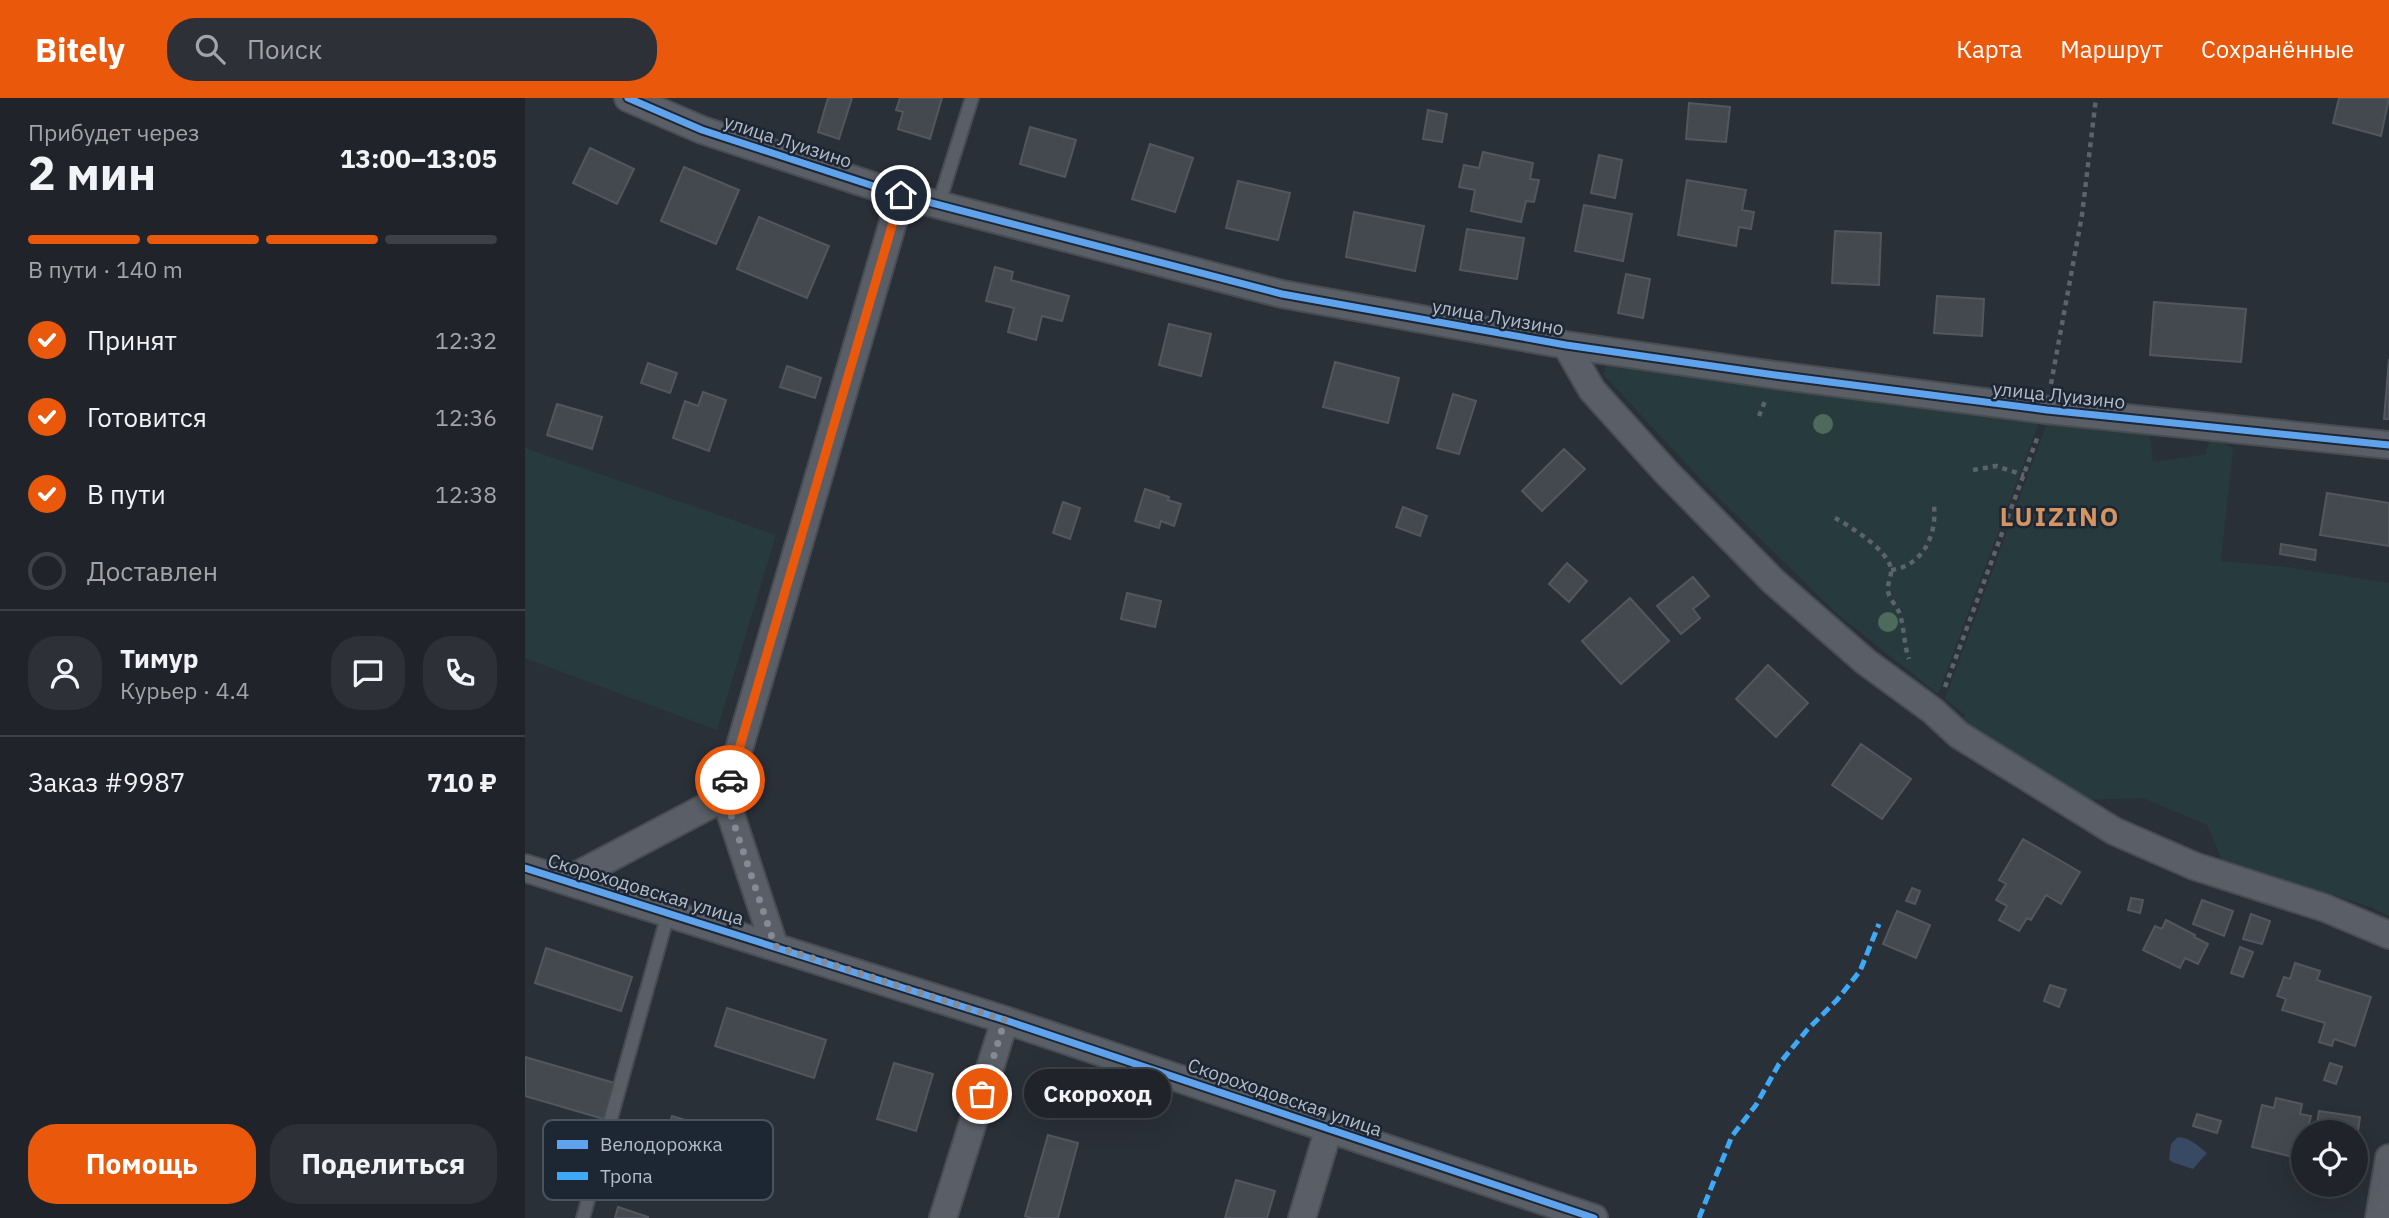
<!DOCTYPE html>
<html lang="ru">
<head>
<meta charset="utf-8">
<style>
  :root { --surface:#20242a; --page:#2d3036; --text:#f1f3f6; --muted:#a2a4a8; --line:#3d4147; --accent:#ea580c }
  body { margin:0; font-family:"IBM Plex Sans",sans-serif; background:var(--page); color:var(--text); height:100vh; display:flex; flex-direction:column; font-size:26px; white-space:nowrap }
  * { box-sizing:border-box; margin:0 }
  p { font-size:23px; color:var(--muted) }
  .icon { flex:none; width:38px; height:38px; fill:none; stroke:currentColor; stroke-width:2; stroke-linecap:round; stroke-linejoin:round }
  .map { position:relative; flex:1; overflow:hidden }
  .details { display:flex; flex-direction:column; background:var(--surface); width:525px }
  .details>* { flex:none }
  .buttons { position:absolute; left:1766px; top:1022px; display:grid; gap:14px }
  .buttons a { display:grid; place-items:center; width:77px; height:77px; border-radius:50%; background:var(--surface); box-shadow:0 7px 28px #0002,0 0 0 2px var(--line); font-size:35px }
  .pin { position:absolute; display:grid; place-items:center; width:60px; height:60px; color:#fff; margin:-30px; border:4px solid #fff; border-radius:50%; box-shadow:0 2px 7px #0007 }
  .courier { position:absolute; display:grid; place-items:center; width:70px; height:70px; margin:-35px; border:5px solid #ea580c; border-radius:50%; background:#fff; color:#222; box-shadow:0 2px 9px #0007 }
  .bubble { position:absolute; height:49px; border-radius:24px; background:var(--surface); box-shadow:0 7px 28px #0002,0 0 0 2px var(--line); font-size:23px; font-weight:700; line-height:49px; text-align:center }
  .summary em { font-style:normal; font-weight:700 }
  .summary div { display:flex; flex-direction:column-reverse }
  .summary { display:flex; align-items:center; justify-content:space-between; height:119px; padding:0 28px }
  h1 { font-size:46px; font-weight:700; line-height:52px }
  .bar { display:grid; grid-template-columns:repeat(4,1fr); gap:10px 7px; align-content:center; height:84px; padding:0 28px }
  .bar i { height:9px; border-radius:5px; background:var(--line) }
  .bar .active { background:var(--accent) }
  .bar p { grid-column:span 4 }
  .line { display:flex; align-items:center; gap:18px; padding:0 28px; border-top:2px solid var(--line) }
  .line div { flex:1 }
  .round { display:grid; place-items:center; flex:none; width:74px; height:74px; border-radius:28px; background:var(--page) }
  ol { padding:0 28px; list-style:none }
  li { display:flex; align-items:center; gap:21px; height:77px }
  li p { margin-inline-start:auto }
  li .icon { padding:7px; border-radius:50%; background:var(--accent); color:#fff; stroke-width:4 }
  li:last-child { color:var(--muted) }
  li i { width:38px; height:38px; border:4px solid var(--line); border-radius:50% }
  .button { display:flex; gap:14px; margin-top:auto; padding:14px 28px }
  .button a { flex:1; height:80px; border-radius:28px; background:var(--accent); color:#fff; font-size:28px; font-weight:700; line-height:80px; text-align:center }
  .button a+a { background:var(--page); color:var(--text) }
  header { display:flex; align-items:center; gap:42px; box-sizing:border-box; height:98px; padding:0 35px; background:var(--accent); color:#fff }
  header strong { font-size:33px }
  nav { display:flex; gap:38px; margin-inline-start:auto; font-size:24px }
  .search { width:490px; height:63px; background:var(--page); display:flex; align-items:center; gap:18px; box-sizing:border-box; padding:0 24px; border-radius:28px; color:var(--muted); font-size:26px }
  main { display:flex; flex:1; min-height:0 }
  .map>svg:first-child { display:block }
</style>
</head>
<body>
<header>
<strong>Bitely</strong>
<div class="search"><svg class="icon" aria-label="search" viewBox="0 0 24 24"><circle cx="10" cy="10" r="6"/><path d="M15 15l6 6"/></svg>Поиск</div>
<nav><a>Карта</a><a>Маршрут</a><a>Сохранённые</a></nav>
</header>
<main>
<section class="details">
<div class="summary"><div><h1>2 мин</h1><p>Прибудет через</p></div><em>13:00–13:05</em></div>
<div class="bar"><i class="active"></i><i class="active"></i><i class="active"></i><i></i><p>В пути · 140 m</p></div>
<ol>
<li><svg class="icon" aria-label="check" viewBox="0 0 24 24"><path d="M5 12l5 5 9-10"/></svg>Принят<p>12:32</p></li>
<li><svg class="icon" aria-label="check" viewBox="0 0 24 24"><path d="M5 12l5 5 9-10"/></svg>Готовится<p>12:36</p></li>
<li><svg class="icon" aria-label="check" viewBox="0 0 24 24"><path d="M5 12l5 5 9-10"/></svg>В пути<p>12:38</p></li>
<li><i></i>Доставлен</li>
</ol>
<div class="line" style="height:126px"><a class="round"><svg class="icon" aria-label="person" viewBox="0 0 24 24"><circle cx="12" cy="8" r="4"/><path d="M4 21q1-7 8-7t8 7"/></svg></a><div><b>Тимур</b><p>Курьер · 4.4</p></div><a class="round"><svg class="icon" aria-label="chat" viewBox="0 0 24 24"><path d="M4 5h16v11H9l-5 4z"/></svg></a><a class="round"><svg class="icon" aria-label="phone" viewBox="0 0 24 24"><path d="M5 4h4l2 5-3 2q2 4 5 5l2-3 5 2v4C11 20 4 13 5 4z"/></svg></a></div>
<div class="line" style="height:91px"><div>Заказ #9987</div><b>710 ₽</b></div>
<div class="button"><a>Помощь</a><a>Поделиться</a></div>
</section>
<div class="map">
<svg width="1864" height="1120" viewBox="0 0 1864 1120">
  <rect width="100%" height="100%" fill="#2a3038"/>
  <!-- green -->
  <path fill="#273a3e" d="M1082,266L1516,319L1413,596L1311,515L1184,390L1078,276Z
    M1524,320L1624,333L1628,364L1681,356L1685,338L1708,350L1696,463L1762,469L1864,485V818L1843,808L1697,762L1682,727L1618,700L1562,702L1449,631L1437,621L1440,616L1420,601Z
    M0,350L251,437L192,632L0,560Z"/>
  <!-- water -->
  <path fill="#384963" d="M1653,1039C1664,1039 1673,1048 1682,1055L1668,1071L1647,1064L1644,1061L1646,1046Z"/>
  <!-- building -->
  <path fill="#444950" stroke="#52575f" stroke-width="2" d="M303,0H327L314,41L293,34Z
    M375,0H417L405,41L373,31L378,14L371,12Z
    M1814,0H1864L1856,38L1808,25Z
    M1164,5L1205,9L1201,44L1161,41Z
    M903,12L922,16L917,44L898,41Z
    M505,29L551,42L540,79L495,66Z
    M625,46L668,60L650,114L607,101Z
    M65,50L109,71L92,106L48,85Z
    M958,54L1008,65L1005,81L1014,82L1009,104L1001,103L996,124L946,113L950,92L934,89L939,67L954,70Z
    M1074,57L1097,62L1090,100L1066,95Z
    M159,69L214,92L191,146L136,123Z
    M1162,82L1221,92L1217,112L1229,114L1226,131L1214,129L1211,148L1153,137Z
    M713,83L765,95L753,142L701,130Z
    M1059,107L1107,116L1098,163L1050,153Z
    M829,114L899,128L890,173L821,159Z
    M234,119L304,148L282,200L212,171Z
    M942,131L999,140L992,181L935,172Z
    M1310,133L1356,135L1354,187L1307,185Z
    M470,169L488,174L486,182L544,198L537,223L517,218L511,242L483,234L489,210L461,203Z
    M1101,176L1125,181L1118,220L1093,215Z
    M1412,198L1459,201L1457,238L1409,235Z
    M1629,204L1721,211L1716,264L1625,257Z
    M644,226L686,236L676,278L634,267Z
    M1864,261V321H1859Z
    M810,264L874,280L863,325L798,309Z
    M123,265L152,275L145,295L116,285Z
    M262,268L296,280L290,300L255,289Z
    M178,294L201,302L184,353L148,340L160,303L173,308Z
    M928,296L951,303L934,356L912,350Z
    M32,306L77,319L67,351L22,337Z
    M1039,351L1060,371L1017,413L997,393Z
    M620,391L644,399L643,402L656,406L649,428L636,423L634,430L610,423Z
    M1802,395L1864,405V448L1795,437Z
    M538,404L555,410L545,441L528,435Z
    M878,409L902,418L895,438L871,429Z
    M1756,446L1791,452L1790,462L1755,456Z
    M1042,465L1062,483L1044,504L1024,486Z
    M1168,479L1184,498L1168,511L1175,520L1156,536L1132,508Z
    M602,495L636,503L630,529L596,521Z
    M1105,500L1144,543L1096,586L1057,543Z
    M1243,567L1283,605L1251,639L1211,601Z
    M1336,646L1386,681L1357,721L1307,687Z
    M1498,741L1555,774L1536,806L1521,797L1506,822L1502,820L1494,833L1474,822L1482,808L1471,802L1481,786L1474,782Z
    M1387,790L1395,793L1390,806L1381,803Z
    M1606,800L1618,802L1615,815L1603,812Z
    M1677,802L1708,813L1699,838L1668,826Z
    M1372,813L1405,827L1391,860L1358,846Z
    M1726,816L1745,823L1737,846L1718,841Z
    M1641,822L1670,837L1669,839L1683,846L1673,866L1660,860L1655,870L1618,852L1630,828L1637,831Z
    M1715,849L1728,854L1718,879L1706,875Z
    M21,850L107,879L96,913L10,885Z
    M1770,865L1795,873L1792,882L1846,899L1830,948L1809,941L1807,948L1794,944L1800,925L1757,912L1761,901L1752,898L1759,879L1765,881Z
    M1525,887L1541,892L1534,909L1519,903Z
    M202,910L301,942L289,980L190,948Z
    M0,959L93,986L82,1022L0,998Z
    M369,965L408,976L391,1033L352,1021Z
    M1805,965L1817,969L1811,986L1799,982Z
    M1751,1000L1777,1006L1775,1016L1786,1018L1782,1034H1778L1776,1061L1727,1049L1737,1007L1749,1010Z
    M1794,1013L1835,1019L1832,1040L1830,1034L1791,1033Z
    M1672,1016L1696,1023L1692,1035L1668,1028Z
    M147,1018L173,1026L156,1083L130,1075Z
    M523,1037L553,1045L533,1120H506L500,1118Z
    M711,1082L750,1093L742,1120H700Z
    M93,1109L123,1119V1120H90Z"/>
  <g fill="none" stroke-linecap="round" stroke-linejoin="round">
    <defs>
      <path id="lane" d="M413,108L447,0
        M1830,1057H1832
        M58,1120L143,816"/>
      <path id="street" d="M103,0L177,32L376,97L757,196L1041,247L1250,277L1522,312L1864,347
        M1041,247L1067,292L1142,375L1248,483L1341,564L1408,613L1434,637L1589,733L1669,768L1800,810L1864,837
        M0,770L480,922L1069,1120
        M41,783L200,699
        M249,847L200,699L376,97
        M418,1120L480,922
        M777,1120L804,1030
        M1854,1120L1864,1060"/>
    </defs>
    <!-- lane casing -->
    <use href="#lane" stroke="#484c53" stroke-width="16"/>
    <!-- street casing -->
    <use href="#street" stroke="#484c53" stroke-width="30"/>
    <!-- path -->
    <path stroke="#5d636a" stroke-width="4.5" stroke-dasharray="5 5" stroke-linecap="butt" d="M1526,286L1557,117L1571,0
      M1234,318L1240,303
      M1448,372L1471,368L1499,377
      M1310,420C1325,428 1364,453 1366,471C1367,478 1362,485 1363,493C1364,500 1370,506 1373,512C1380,527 1378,545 1384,561
      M1366,472C1398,468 1412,437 1409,408
      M1420,589L1513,338"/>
    <!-- lane -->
    <use href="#lane" stroke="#5a5e66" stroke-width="12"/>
    <!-- street -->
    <use href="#street" stroke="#5a5e66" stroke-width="26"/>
    <!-- quiet -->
    <path stroke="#3fa9f5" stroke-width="5" stroke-dasharray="10 5" stroke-linecap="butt" d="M1174,1120L1207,1038L1231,1007L1254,966L1282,932L1312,902L1335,873L1354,826"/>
    <defs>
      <path id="cycleway" d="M103,0L177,32L376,97L757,196L1041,247L1250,277L1522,312L1864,347
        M0,770L480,922L1069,1120"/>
    </defs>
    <!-- cycleway casing -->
    <use href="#cycleway" stroke="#1d2633" stroke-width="11"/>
    <!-- cycleway -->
    <use href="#cycleway" stroke="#60a3ed" stroke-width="7"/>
  </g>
  <!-- trees -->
  <g fill="#4e6a5a">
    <circle cx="1298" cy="326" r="10"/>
    <circle cx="1363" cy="524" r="10"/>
  </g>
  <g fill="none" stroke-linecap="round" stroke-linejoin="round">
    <!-- done -->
    <path stroke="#848b96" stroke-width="7" stroke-dasharray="0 12.6" d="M205,682L200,699L250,848L480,922L457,996"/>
    <!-- route -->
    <path stroke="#ea580c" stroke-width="9" d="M205,682L376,97"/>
  </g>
  <g text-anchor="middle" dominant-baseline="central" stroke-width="5" stroke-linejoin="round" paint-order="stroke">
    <!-- street labels -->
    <g font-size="19" fill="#b4bcc9" stroke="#1d2633">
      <text transform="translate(263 43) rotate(18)">улица Луизино</text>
      <text transform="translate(973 219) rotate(10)">улица Луизино</text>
      <text transform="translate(1534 297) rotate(6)">улица Луизино</text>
      <text transform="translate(121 791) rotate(17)">Скороходовская улица</text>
      <text transform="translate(760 999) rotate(19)">Скороходовская улица</text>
    </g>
    <!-- district labels -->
    <g font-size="26" font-weight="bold" letter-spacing="2" fill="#d59563" stroke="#1d2633">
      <text x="1535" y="418">LUIZINO</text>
    </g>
  </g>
  <!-- legend -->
  <rect x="18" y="1022" width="230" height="80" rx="10" fill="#1d2633" stroke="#4a5360" stroke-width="2"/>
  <rect x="32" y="1042" width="31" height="9" fill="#60a3ed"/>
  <rect x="32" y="1074" width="31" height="8" fill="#3fa9f5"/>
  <g font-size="19" fill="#b4bcc9">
    <text x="75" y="1053">Велодорожка</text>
    <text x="75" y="1085">Тропа</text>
  </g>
</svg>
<div class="buttons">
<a><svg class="icon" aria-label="locate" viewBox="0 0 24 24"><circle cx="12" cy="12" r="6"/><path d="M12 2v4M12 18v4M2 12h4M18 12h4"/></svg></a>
</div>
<div class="pin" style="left:457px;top:996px;background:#ea580c"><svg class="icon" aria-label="bag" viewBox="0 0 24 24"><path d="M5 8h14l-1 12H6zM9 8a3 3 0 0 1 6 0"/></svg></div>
<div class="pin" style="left:376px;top:97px;background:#1f2937"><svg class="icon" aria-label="home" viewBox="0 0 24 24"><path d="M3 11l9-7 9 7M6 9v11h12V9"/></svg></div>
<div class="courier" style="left:205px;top:682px"><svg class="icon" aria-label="car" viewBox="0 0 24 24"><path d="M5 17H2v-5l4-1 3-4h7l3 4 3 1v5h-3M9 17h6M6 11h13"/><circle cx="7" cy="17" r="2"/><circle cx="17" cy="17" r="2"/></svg></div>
<div class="bubble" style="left:499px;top:971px;width:147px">Скороход</div>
</div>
</main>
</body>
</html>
